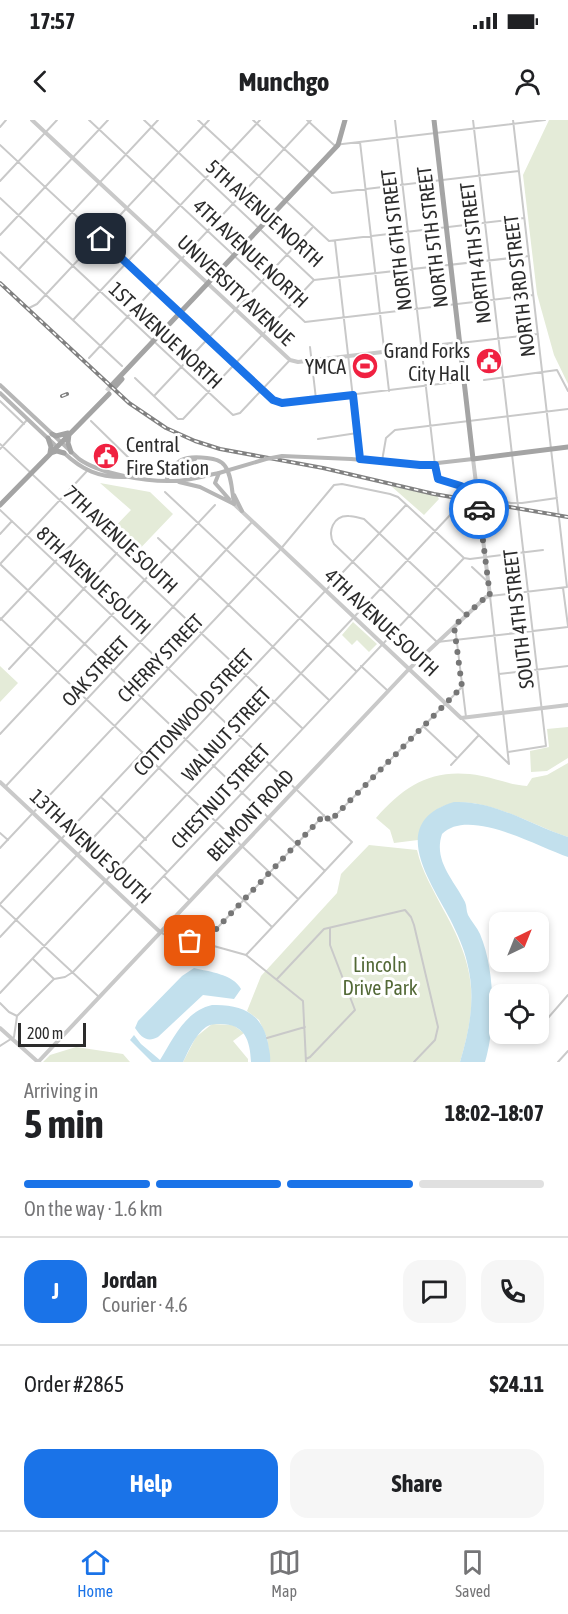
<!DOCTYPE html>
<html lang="en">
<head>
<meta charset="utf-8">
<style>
  :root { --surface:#fff; --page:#f6f6f6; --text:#202124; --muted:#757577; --line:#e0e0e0; --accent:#1a73e8 }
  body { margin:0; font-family:"Asap Condensed",sans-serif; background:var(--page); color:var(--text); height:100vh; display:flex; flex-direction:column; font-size:22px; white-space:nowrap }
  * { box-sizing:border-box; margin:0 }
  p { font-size:20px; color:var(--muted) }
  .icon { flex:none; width:33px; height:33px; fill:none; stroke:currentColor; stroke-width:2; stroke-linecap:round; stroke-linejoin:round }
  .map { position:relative; height:942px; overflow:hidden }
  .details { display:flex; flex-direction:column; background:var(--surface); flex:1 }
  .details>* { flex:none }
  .needle { width:39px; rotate:43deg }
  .buttons { position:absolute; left:489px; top:792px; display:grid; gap:12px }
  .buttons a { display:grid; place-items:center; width:60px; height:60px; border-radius:12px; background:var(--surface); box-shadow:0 3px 9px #0003; font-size:30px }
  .scale { position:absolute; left:18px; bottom:15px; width:68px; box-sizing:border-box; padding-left:6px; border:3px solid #2c2c2c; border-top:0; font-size:16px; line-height:21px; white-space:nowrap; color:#2c2c2c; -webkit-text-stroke:4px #fff; paint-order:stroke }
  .pin { position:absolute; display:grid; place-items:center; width:51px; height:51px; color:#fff; margin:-26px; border-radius:12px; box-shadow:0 3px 9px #0006 }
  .courier { position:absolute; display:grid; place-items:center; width:60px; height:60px; margin:-30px; border:4px solid #1a73e8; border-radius:50%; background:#fff; color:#222; box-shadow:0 2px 8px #0007 }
  .summary em { font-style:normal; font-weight:700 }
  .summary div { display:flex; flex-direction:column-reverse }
  .summary { display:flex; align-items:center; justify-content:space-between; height:102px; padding:0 24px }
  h1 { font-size:39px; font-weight:700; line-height:45px }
  .bar { display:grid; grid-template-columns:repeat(4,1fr); gap:9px 6px; align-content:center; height:72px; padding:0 24px }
  .bar i { height:8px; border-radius:4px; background:var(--line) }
  .bar .current { background:var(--accent) }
  .bar p { grid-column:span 4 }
  .line { display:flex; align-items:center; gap:15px; padding:0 24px; border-top:2px solid var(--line) }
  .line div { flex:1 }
  .round { display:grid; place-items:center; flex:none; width:63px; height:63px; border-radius:18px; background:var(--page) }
  .primary-button { display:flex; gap:12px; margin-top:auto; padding:12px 24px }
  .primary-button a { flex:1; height:69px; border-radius:18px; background:var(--accent); color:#fff; font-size:24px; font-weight:700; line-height:69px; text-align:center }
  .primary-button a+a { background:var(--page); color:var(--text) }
  .status { display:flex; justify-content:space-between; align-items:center; height:42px; padding:0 30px; background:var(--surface); direction:ltr }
  .status svg { height:16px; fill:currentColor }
  header { display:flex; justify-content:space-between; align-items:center; height:78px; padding:0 24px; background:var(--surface); font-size:27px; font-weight:700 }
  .dock { display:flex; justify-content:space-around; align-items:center; height:84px; border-top:2px solid var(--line); background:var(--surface); font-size:16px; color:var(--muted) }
  .dock a { display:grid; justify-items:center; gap:3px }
  .dock .current { color:var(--accent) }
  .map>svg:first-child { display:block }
</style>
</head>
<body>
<div class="status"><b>17:57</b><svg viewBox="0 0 49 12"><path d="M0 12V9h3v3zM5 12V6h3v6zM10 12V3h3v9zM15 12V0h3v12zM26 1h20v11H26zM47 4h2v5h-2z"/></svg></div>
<header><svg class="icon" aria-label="back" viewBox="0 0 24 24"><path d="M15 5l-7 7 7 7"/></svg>Munchgo<svg class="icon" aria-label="person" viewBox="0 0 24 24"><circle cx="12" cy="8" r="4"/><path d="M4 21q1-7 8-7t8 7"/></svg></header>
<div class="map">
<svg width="568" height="942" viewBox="0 0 568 942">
  <rect width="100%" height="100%" fill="#fff"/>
  <!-- green -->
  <path fill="#e4ebd8" d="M549,0H568V264L554,235L537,174L523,55Z
    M100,363L150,372L173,394L131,438L106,416L131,390Z
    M391,366L437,376L439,379L424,395Z
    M353,502L377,524L369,532L357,520L352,525L342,515Z
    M0,546L18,563L0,582Z
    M568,607V638L547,651L531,652L530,631L549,627L547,609Z
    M568,643V717C522,703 439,645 418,720L394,723L390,710L376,698C406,664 434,647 482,656C497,659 512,665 527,666L532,658L547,655Z
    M369,725L417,730C422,752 433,769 443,789C475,846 479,879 460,942H270L267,918L259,900L247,891L261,856L337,773L341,754Z
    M212,904L233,905L244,913L233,921L248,939V942H183L196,917Z
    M76,927L123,934L130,942H43L50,935Z"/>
  <!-- water -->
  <path fill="#c2e0ed" d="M454,682C495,680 530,705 568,717V737C538,727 469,687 442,714C433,741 454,760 465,782C467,786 466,791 468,795C471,801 477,807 480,814C495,849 496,906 485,942H460C470,908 476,877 467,842C464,828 457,813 450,799C431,762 386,702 454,682Z
    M194,848C210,852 233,854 241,869L234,879L203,875L158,917C147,923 141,917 135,908L138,901L182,856Z
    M212,885C241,884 262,893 268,923C269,930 271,936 270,942H251C250,920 245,904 220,904C215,904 211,904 206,907C195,915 189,930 183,942H152L130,920L134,915L141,924L160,940C173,919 185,891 212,885Z"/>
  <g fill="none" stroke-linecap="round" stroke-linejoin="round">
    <!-- primary-tunnel -->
    <path stroke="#d5d5d5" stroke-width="5" stroke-dasharray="5 2.5" stroke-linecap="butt" d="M107,271L111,266"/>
    <!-- minor -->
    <path stroke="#c9c9c9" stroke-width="2" d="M89,0L305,202L533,175
      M144,0L314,160L529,136
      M198,0L329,121L524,98
      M253,0L332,73L519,51
      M307,0L334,25L545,0
      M395,0L436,354L438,359L444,362L461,366L490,378L511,383H522L557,378
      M473,0L546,626L508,632
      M0,7L6,0
      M360,22L389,271
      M0,25L276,282L282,283L464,261
      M0,61L57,0
      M0,78L233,295L240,293L290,240
      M0,115L108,0
      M335,121L360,339
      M0,132L122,246
      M19,149L158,0
      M29,188L37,184L209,0
      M73,200L260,0
      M460,223L538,214
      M310,227L316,279
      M89,238L311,0
      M135,258L178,299H183L314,160
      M484,260L557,250L568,271
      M154,276L312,108
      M0,281L24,304
      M91,301L135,344L133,357
      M318,319L357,313
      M0,324L302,608
      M0,329L27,300
      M382,341L386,318L395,310L568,289
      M165,372L356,551
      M0,390L352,722L246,835
      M0,414L12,401
      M158,418L329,580
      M464,438L470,439L543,430
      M1,443L87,351
      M0,444L325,751
      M472,447L488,462
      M563,468L568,506
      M466,495L364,399C359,398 354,396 349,396C333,395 327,412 334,424L437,522L568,507
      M0,498L298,779
      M0,500L88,407
      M455,506L466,597
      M361,546L388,571
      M9,549L117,433
      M499,554L568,546
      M461,598L509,644
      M423,606L457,638
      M0,614L215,385
      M509,644L490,476L567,467L513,0
      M451,645L479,615
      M5,667L253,401
      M102,678L146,720
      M330,701L462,567
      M0,713L8,720
      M140,726L167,752
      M0,728L279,431L334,365L342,364L390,374L398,377L464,438
      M216,754L272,807
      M164,756L190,781
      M0,784L143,632
      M0,785L99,877
      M160,812L175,820L203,823L246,835L303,881L306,942
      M0,817L406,385
      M204,822L324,695
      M33,839L54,859
      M277,859L324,809L405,790L411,797L414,805L438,907L435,920L414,942
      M0,873L452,393L479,388
      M0,883L9,892L17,896
      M542,900L548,898L568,875
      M267,918L305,907
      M0,926L14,917L17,896L54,859L65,857L73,852L464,438
      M306,939L310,937L355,890L330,825V808
      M558,942L568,931"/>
    <!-- tertiary -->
    <path stroke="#c9c9c9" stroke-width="4" d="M32,0L290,240L298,242L459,223
      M234,384L461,598L568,585
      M0,662L160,812
      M0,908L38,942
      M38,942L409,549L486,477L490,476L473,339"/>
    <!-- secondary -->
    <path stroke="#b6b6b6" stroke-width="4" d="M0,265L79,339C100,354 147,362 173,361C188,361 204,356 219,353
      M0,273L57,327
      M63,332C82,350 99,358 126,357
      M195,339L185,344L184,350L187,354L196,357
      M351,339L420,345L473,339
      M219,353L215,363L229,379
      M166,361C174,339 185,335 207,338C214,339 221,340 225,346C232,356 232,372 234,384
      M179,362L200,367L234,384
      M234,375L242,391"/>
    <!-- primary -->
    <path stroke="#a4a4a4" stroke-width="5" d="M434,0L473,339L568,327
      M111,266L338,25L345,0
      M114,268L122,259
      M52,314L56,316L68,313
      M69,314L68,323L71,332
      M48,318L51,327L50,333
      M51,333L57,331L64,333
      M0,385L109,274"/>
    <defs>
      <path id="rail" d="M0,163L129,283L166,308L195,321L220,329L323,348L434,374L568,397
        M62,276L67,274"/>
    </defs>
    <!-- rail casing -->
    <use href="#rail" stroke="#818181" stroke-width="4"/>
    <!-- rail -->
    <use href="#rail" stroke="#fff" stroke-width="1.5" stroke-dasharray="4.5" stroke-linecap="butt"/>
    <!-- secondary-bridge -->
    <path stroke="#b6b6b6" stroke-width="4" d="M219,353L266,339L282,336L351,339"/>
  </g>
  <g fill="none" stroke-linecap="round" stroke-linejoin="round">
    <!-- done -->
    <path stroke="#767676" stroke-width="6" stroke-dasharray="0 10.8" d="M190,821L203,823L324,695L330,701L462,567L454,506L486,477L490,476L479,389"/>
    <!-- route -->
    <path stroke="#1a73e8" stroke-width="8" d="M101,119L273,280L282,283L353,275L360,339L420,345H435L438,359L461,366L478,374L479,389"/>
  </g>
  <!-- icons -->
  <defs>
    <symbol id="civic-disc" viewBox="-11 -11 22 22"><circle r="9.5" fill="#f02141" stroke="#fff"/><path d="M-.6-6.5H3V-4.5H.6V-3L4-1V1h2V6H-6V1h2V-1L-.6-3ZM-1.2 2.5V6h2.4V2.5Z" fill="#fff"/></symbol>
    <symbol id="stadium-disc" viewBox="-11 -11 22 22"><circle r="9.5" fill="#f02141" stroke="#fff"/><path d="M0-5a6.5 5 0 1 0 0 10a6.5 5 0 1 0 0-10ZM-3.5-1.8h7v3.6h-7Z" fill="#fff"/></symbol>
  </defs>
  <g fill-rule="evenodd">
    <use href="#civic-disc" x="474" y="226" width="30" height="30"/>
    <use href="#stadium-disc" x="350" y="231" width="30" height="30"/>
    <use href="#civic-disc" x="91" y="321" width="30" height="30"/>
  </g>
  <g text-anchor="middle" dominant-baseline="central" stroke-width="6" stroke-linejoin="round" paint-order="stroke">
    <!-- street labels -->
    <g font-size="20" fill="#2c2c2c" stroke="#fff">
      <text transform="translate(265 93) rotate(42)">5TH AVENUE NORTH</text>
      <text transform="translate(432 117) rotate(-97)">NORTH 5TH STREET</text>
      <text transform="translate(396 120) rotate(-97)">NORTH 6TH STREET</text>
      <text transform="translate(251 133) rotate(43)">4TH AVENUE NORTH</text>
      <text transform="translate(475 133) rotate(-97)">NORTH 4TH STREET</text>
      <text transform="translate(519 166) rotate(-97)">NORTH 3RD STREET</text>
      <text transform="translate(236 170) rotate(43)">UNIVERSITY AVENUE</text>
      <text transform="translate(166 215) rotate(43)">1ST AVENUE NORTH</text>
      <text transform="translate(121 419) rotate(43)">7TH AVENUE SOUTH</text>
      <text transform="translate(94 460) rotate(43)">8TH AVENUE SOUTH</text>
      <text transform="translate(518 499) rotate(-97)">SOUTH 4TH STREET</text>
      <text transform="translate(382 502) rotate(43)">4TH AVENUE SOUTH</text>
      <text transform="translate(160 538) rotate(-46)">CHERRY STREET</text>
      <text transform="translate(95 551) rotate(-47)">OAK STREET</text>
      <text transform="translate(193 592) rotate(-47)">COTTONWOOD STREET</text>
      <text transform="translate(226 614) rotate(-47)">WALNUT STREET</text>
      <text transform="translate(220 676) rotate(-47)">CHESTNUT STREET</text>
      <text transform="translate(250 695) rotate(-47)">BELMONT ROAD</text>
      <text transform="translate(91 726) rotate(43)">13TH AVENUE SOUTH</text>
    </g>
    <!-- poi labels -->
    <g font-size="20" fill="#2c2c2c" stroke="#fff" text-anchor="end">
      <text x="470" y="230">Grand Forks<tspan x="470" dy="23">City Hall</tspan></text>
      <text x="346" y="246">YMCA</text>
      <text x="126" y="324" text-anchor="start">Central<tspan x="126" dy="23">Fire Station</tspan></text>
    </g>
    <!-- park labels -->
    <g font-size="20" fill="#536937" stroke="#fff">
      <text x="380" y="844">Lincoln<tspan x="380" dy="23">Drive Park</tspan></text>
    </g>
  </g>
</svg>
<div class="buttons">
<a><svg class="needle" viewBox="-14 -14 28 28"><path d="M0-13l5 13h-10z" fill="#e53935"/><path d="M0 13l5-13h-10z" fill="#757577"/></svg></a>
<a><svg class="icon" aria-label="locate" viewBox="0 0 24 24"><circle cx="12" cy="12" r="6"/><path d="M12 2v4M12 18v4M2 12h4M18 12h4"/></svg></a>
</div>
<div class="scale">200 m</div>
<div class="pin" style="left:190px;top:821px;background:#ea580c"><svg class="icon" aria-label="bag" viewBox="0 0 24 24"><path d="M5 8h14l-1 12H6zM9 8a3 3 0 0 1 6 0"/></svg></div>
<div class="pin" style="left:101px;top:119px;background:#1f2937"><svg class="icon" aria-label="home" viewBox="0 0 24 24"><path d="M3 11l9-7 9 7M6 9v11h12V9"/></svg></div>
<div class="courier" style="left:479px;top:389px"><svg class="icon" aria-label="car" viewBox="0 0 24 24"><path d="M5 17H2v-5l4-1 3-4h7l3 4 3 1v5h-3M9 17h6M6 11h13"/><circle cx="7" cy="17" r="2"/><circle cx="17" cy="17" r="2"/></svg></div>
</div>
<section class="details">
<div class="summary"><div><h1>5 min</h1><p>Arriving in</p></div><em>18:02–18:07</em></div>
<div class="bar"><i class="current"></i><i class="current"></i><i class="current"></i><i></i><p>On the way · 1.6 km</p></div>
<div class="line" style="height:108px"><b class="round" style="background:var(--accent);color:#fff">J</b><div><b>Jordan</b><p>Courier · 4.6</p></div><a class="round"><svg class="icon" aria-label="chat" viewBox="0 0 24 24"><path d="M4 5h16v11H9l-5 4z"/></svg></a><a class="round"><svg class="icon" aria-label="phone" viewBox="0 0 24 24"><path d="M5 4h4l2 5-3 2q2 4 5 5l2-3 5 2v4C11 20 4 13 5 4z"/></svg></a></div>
<div class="line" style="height:78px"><div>Order #2865</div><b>$24.11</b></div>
<div class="primary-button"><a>Help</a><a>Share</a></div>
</section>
<nav class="dock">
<a class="current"><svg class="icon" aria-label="home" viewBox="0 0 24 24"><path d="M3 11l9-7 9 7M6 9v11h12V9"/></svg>Home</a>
<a><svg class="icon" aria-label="map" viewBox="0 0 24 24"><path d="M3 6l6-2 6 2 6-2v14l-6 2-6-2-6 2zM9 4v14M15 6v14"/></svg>Map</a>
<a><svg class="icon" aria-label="saved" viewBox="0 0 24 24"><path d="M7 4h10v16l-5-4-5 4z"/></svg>Saved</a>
</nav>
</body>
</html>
